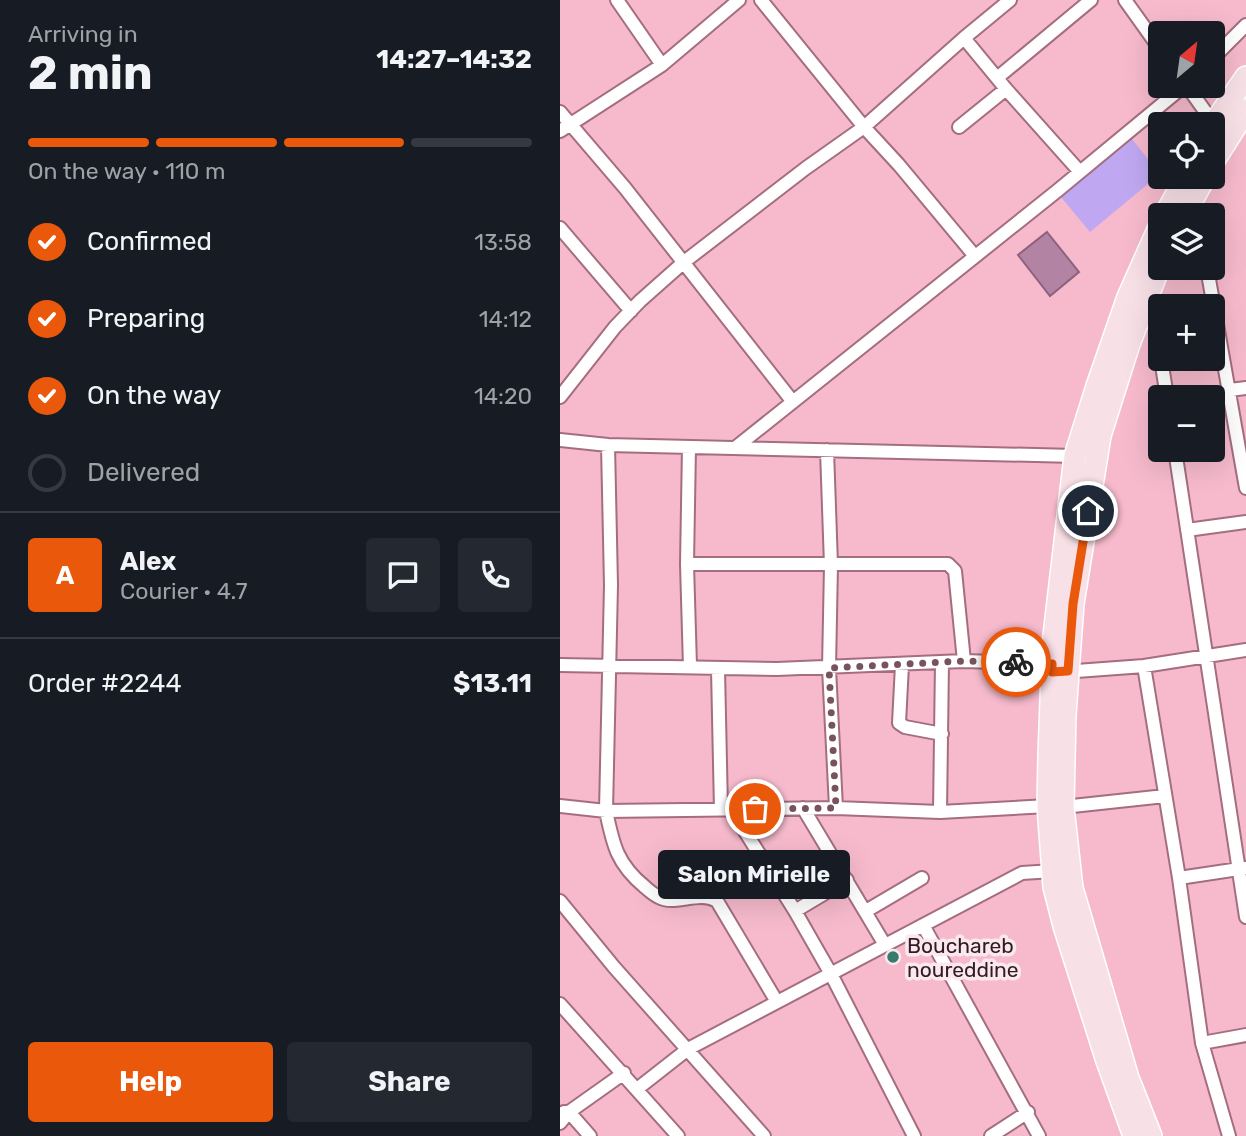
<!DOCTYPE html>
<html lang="en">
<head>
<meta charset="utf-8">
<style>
  :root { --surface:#171b24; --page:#242831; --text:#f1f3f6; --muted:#9ea1a6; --line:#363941; --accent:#ea580c }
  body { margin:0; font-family:Rubik,sans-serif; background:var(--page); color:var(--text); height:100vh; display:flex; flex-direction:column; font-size:26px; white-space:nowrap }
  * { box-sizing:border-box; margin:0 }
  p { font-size:23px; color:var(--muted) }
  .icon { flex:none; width:38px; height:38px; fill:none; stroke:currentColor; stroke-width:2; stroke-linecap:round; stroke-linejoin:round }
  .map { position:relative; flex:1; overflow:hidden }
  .panel { display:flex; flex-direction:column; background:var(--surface); width:560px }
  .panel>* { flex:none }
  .needle { width:46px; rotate:29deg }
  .controls { position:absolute; left:588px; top:21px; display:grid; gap:14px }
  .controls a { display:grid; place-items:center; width:77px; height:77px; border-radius:7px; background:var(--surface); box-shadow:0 7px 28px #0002; font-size:35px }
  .pin { position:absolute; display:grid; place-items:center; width:60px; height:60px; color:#fff; margin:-30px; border:4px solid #fff; border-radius:50%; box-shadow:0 2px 7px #0007 }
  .courier { position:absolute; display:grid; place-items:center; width:70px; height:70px; margin:-35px; border:5px solid #ea580c; border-radius:50%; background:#fff; color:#222; box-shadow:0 2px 9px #0007 }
  .bubble { position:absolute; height:49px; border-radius:7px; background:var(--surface); box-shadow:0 7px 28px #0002; font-size:23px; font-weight:700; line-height:49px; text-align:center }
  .head em { font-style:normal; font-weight:700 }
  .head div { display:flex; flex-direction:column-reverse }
  .head { display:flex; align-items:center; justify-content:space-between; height:119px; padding:0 28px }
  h1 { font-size:46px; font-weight:700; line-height:52px }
  .bar { display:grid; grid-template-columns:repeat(4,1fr); gap:10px 7px; align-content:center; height:84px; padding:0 28px }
  .bar i { height:9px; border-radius:5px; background:var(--line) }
  .bar .current { background:var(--accent) }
  .bar p { grid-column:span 4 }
  .line { display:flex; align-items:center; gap:18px; padding:0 28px; border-top:2px solid var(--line) }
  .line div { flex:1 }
  .round { display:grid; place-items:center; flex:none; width:74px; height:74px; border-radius:7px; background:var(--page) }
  ol { padding:0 28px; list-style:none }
  li { display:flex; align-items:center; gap:21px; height:77px }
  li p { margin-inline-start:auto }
  li .icon { padding:7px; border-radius:50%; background:var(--accent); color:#fff; stroke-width:4 }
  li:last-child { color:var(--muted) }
  li i { width:38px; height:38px; border:4px solid var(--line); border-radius:50% }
  .action { display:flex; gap:14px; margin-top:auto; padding:14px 28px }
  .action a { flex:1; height:80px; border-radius:7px; background:var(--accent); color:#fff; font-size:28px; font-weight:700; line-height:80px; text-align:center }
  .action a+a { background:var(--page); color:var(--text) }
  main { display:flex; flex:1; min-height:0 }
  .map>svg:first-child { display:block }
</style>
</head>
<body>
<main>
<section class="panel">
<div class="head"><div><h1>2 min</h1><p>Arriving in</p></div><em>14:27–14:32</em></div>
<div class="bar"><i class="current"></i><i class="current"></i><i class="current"></i><i></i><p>On the way · 110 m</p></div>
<ol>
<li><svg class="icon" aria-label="check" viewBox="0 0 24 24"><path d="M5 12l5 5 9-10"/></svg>Confirmed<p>13:58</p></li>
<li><svg class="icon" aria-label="check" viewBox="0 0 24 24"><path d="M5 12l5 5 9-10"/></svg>Preparing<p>14:12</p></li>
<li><svg class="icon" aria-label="check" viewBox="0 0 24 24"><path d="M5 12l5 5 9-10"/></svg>On the way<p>14:20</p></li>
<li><i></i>Delivered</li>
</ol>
<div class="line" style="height:126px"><b class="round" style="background:var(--accent);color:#fff">A</b><div><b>Alex</b><p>Courier · 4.7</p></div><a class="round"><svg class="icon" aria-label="chat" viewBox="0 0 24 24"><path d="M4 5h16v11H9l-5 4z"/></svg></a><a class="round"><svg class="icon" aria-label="phone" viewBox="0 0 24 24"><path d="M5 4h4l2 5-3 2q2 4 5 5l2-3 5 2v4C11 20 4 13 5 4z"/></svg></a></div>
<div class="line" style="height:91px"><div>Order #2244</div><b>$13.11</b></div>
<div class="action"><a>Help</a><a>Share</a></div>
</section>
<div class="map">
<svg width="686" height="1136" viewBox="0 0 686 1136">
  <rect width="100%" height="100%" fill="#f6bacc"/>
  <!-- pitch -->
  <path fill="#bfa8f1" d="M572,139L600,174L530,232L501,197Z"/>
  <!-- building -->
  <path fill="#b283a3" stroke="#8d617f" stroke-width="2" d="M487,232L519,272L490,296L458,255Z"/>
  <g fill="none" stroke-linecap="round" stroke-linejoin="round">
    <defs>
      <path id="street" d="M57,0L102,65
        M201,0L304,127L339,165L414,255
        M565,0L600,49
        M404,38L446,89L520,172
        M653,58L686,25
        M437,78L531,0
        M627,86L657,128
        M0,112L65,188L233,402
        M399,127L446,89
        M0,131L102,65L179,0
        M0,228L71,311
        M647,268L686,488
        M591,296L600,354
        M601,359L607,397
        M670,390L686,388
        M0,397L55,327L80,301L124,262L246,168L304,127L404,38L450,0
        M0,440L48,445L515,456
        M48,445L51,585L46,811C53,845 57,864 85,887C94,895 102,901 114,900C129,899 144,893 157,901L217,1002
        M129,447L127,564L130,667
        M175,448L497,191L624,86
        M267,450L271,565L269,668L276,808
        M615,450L686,917
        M627,530L686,522
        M127,564H388L395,571L404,661
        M0,665L217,669L404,661L492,664
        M342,665L339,723L345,727L382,734
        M584,666L619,878L642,1043L669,1136
        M158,669L161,810
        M503,672L584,666L686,650
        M0,806L46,811L276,808L380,812L488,806
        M503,807L605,796
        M243,808L325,945
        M171,809L235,911L271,974L354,1136
        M380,812L382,662
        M619,878L686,868
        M0,901L54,967L204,1136
        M235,911L287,880
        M306,911L362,878
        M363,925L479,1136
        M0,1004L118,1136
        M642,1043L686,1035
        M77,1089L128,1049L462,873L493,871
        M4,1112H9L30,1136
        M0,1123L9,1112L64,1073
        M431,1136L468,1112"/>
      <path id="primary" d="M653,125L686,77
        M653,162L686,110
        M605,215L626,177
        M624,215L645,177
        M574,1136L547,1061L504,926L494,887L488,806L489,755L493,644L515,456L537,386L568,297L600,225
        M591,1136L568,1078L512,888L503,807L505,715L513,604L540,436L569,344L600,265"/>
    </defs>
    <!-- street casing -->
    <use href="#street" stroke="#a46e7f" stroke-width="16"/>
    <!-- primary casing -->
    <use href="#primary" stroke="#fff" stroke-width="24"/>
    <!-- street -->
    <use href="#street" stroke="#fff" stroke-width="12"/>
    <!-- primary -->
    <use href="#primary" stroke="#f8e0e7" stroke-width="21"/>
  </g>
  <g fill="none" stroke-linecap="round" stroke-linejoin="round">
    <!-- done -->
    <path stroke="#77535e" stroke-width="7" stroke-dasharray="0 12.6" d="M195,809L276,808L269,668L404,661L456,662"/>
    <!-- route -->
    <path stroke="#ea580c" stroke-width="9" d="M456,662L492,664V672L508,671L513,604L528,511"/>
  </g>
  <!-- markers -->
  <circle fill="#377b6e" stroke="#fbe8ee" stroke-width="2.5" cx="333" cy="957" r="7"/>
  <g text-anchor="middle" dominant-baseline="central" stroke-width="7" stroke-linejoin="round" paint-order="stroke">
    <!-- poi labels -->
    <g font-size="21" fill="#321c23" stroke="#fbe8ee" text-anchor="start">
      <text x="347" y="945">Bouchareb<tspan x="347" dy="24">noureddine</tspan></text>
    </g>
  </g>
</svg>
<div class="controls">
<a><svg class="needle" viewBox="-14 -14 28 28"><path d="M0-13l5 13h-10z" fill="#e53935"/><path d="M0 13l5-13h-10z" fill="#9ea1a6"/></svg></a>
<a><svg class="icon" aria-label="locate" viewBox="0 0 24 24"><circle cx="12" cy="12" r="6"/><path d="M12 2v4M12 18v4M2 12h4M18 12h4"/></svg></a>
<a><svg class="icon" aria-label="layers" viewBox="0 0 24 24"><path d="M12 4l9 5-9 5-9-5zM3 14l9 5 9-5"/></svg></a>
<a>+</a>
<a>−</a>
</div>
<div class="pin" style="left:195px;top:809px;background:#ea580c"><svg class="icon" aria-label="bag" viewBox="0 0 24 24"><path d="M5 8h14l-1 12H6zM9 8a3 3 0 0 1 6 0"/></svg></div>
<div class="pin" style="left:528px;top:511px;background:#1f2937"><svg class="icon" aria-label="home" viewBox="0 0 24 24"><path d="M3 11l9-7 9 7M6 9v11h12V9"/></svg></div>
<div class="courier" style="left:456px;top:662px"><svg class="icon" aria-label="bike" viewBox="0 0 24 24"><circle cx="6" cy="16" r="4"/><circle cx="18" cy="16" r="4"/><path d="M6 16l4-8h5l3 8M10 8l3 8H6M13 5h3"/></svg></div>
<div class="bubble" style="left:98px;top:850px;width:192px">Salon Mirielle</div>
</div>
</main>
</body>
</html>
